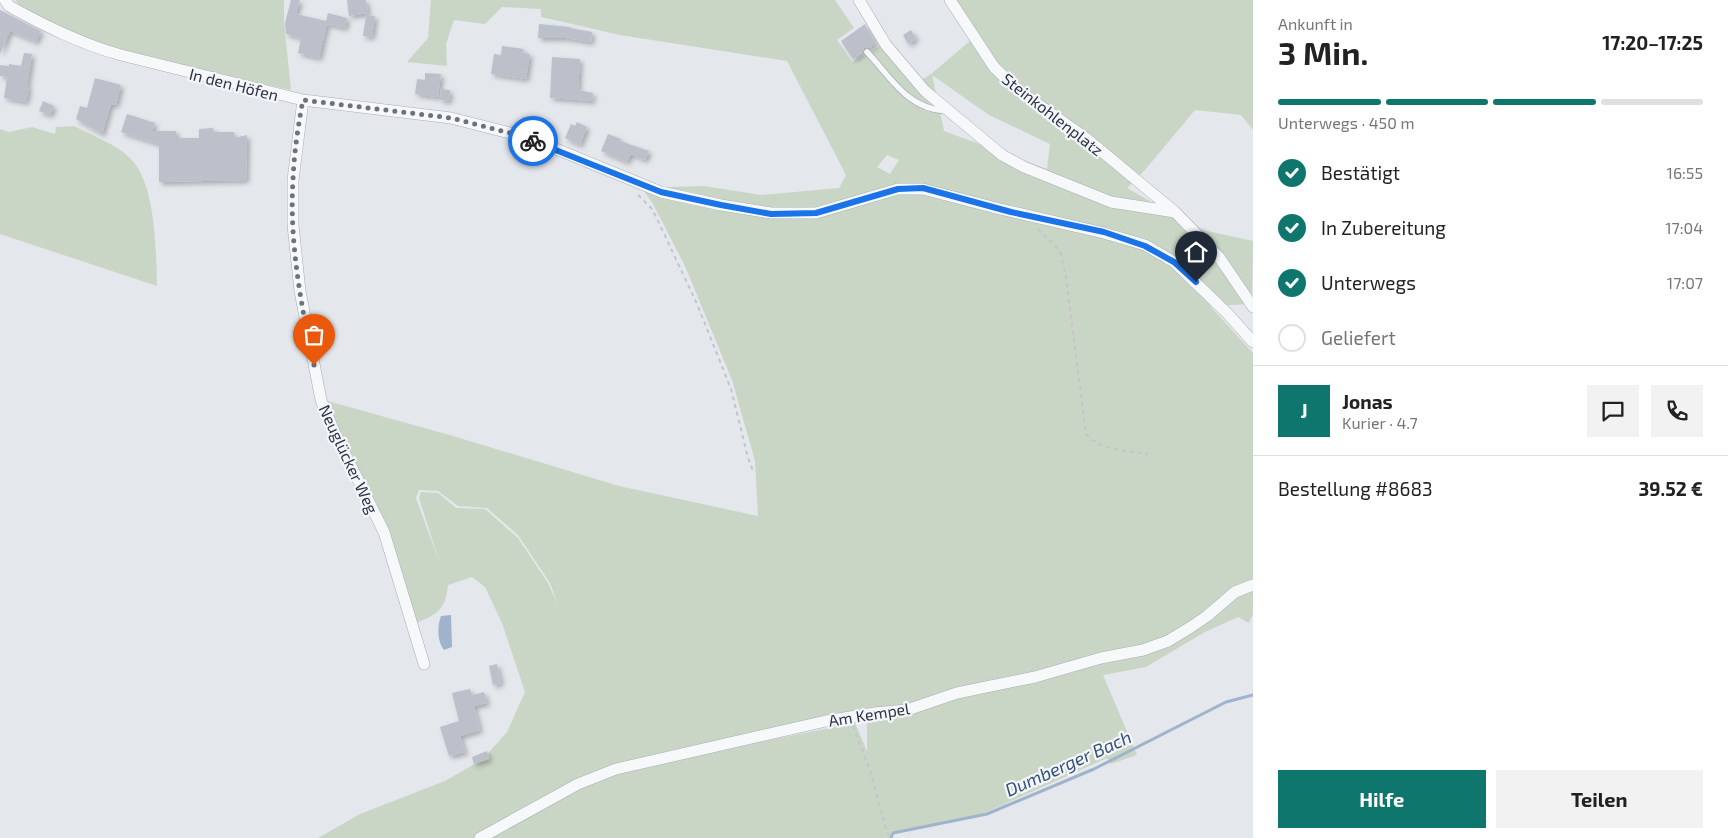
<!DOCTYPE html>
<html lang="de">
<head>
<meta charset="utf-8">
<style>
  :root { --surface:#fff; --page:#f2f2f2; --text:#222; --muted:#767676; --line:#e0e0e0; --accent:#0f766e }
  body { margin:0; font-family:"Exo 2",sans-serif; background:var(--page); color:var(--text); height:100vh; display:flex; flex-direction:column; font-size:19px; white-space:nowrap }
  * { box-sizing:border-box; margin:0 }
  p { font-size:16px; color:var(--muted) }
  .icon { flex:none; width:28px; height:28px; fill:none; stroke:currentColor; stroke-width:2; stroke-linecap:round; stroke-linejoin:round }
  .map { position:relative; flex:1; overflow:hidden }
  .panel { display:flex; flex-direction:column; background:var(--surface); width:475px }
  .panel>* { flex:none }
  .pin { position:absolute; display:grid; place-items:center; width:42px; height:42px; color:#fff; margin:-51px -21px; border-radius:50% 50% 50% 0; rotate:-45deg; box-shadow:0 0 5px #0007 }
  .pin .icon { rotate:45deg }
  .courier { position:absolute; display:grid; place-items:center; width:50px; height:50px; margin:-25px; border:4px solid #1a73e8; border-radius:50%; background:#fff; color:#222; box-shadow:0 1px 6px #0007 }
  .head em { font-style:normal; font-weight:700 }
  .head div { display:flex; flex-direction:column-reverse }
  .head { display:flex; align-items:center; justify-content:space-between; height:85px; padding:0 25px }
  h1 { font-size:32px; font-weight:700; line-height:38px }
  .bar { display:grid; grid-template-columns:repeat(4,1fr); gap:8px 5px; align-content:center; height:60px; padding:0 25px }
  .bar i { height:6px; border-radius:4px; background:var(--line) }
  .bar .current { background:var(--accent) }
  .bar p { grid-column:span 4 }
  .line { display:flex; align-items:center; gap:12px; padding:0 25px; border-top:1px solid var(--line) }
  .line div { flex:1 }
  .round { display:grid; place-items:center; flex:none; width:52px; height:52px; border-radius:0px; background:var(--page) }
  ol { padding:0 25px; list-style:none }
  li { display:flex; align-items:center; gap:15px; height:55px }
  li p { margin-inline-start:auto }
  li .icon { padding:5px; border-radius:50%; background:var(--accent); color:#fff; stroke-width:4 }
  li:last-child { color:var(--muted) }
  li i { width:28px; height:28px; border:2px solid var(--line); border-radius:50% }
  .action { display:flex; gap:10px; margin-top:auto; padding:10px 25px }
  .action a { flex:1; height:58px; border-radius:0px; background:var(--accent); color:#fff; font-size:20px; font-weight:700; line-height:58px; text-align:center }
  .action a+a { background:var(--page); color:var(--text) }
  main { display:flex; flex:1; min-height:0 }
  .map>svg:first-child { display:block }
</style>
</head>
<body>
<main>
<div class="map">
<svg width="1253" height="838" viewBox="0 0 1253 838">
  <defs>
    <filter id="shadow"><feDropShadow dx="3" dy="3" stdDeviation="2.5" flood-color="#0004"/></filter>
  </defs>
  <rect width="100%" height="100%" fill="#e4e7ec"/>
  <!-- green -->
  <path fill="#c9d6c5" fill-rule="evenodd" d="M15,0H284V23L291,90L213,73L97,44L70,33L21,7Z
    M431,0H835L854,28L837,40L852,62L882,45L913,85L931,74L977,35L954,0H1253V130L1241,115L1195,110L1144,171L1127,188L1198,229L1253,241L1252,304L1210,306L1253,353V614L1249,623L1238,617L1205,632L1146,667L1103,675L1137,755L1111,764L1107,758L978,816L892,832L890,838H487L600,777L653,763L855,723L867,751V709L634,760L482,838H318L360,814L445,781L483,759L507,732L525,692L502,623L485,587L472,577L448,585C446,610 436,615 414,624L401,574L324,400L453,436L619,486L758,516L755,461L732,380L685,266L653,204L644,191L669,187L704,186L761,195L839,188L846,175L787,61L620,35L541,17V9L502,7L485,24L454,20L446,44L447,66L407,62L428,38ZM932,75L989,115L1050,144L1047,169L944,131ZM887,155L899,160L890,174L877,167ZM419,490L438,491L458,506L487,508L518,535L550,583L558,605L548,583L518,538L485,509L456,508L438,493L421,492L419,498L439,561L416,498Z
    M74,126C91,135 118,145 131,159C156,185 156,251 157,286L0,234V129L9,132L32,127L55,134L56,127Z"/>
  <!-- water -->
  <path fill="#9fb4cc" d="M451,615L452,647L444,650C437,641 437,627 441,616Z"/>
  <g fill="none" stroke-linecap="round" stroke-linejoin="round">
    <!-- stream -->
    <path stroke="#9fb4cc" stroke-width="3" d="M891,838L893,833L987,814L1094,769L1226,702L1253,695"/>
  </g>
  <!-- building -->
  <path fill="#bbc0ca" filter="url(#shadow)" d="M291,0H300L296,14L326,21L328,13L347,18L345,28L327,24L319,58L298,53L301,38L286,34L285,23Z
    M347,0H366L368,13L349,16Z
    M0,10L41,31L36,42L10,31L0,54Z
    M366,15L375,16L372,37L363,36Z
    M539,24L570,27V28L592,32L591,42L566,38H538Z
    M865,24L876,43L869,48H864L862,53L853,59L841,41Z
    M911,30L916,39L908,44L903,35Z
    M502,46L524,49L523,53L530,54L526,79L491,74L494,54L501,55Z
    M24,53L32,54L27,86H29L26,102L4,98L7,77L0,76V65L9,66V64L21,66Z
    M552,57L580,59L578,90L593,93L592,101L550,98Z
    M425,73L441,74L438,97L415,94L417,79L425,80Z
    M95,78L121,85L116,105L111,104L102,134L76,119L80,106L87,108Z
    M441,89L450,90L449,101L440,100Z
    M43,101L54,106L50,115L39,111Z
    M127,114L155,123L152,131H176V138H199V129L213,128L214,132H234V138L247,135L246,180L159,182V144L121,132Z
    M577,122L587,127L580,145L565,138L571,124L575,126Z
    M608,134L621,139L620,141L649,151L645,160L631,154L627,162L601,151Z
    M497,664L501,683L493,685L489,666Z
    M470,689L472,695L484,692L487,703L474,706L480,730L460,736L465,752L449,756L440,727L459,721L452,693Z
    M487,751L489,759L474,764L472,757Z"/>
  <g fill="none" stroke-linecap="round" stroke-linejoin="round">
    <defs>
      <path id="service" d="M867,52C891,77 907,109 946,111"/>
      <path id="minor" d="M5,0L9,6C45,26 81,44 121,55L303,100L451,118L514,134L561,151L661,192L721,205L771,213H816L898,189H923L1000,209L1104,233L1145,245L1174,262L1227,313L1253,342
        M859,0L886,45L925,91L1002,155L1024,167L1111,202L1175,212
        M950,0L994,67L1018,90L1087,139L1175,212L1219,257L1253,307
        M303,100L293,180V225L300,291L321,400L336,436L384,532L424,664
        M480,838L578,784L616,769L826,721L875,713L907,710L957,693L1035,677L1101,658L1143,650L1168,641L1191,627L1207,616L1235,592L1253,585"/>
    </defs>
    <!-- service casing -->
    <use href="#service" stroke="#a9aeb7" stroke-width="7"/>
    <!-- minor casing -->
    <use href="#minor" stroke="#a9aeb7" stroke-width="12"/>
    <!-- path -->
    <path stroke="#c2c5cb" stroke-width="2" stroke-dasharray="4 4" stroke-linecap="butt" d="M638,195L652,209L659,223L697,304L731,389L748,458L753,471
      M1038,229L1060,251L1066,278L1086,434C1101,451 1126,450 1148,454
      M853,726L870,771L887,832L891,838"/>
    <!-- service -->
    <use href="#service" stroke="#f7f8fa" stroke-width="5.5"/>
    <!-- minor -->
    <use href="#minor" stroke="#f7f8fa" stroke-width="11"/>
  </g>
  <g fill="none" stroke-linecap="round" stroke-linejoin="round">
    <!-- done -->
    <path stroke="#6c737f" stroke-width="5" stroke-dasharray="0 9" d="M314,365C301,307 289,239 293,180C294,153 298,126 303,100L451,118L514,134L533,141"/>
    <!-- route -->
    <path stroke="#1a73e8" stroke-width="6" d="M533,141L661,192L721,205L771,214L816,213L898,189L923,188L1011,212L1104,232L1145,246L1174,262L1196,282"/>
  </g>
  <g text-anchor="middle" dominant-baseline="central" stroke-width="4.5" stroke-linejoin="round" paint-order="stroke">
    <!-- street labels -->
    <g font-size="16" fill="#2b3445" stroke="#f4f6f9">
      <text transform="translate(234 84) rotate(14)">In den Höfen</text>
      <text transform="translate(1053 114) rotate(38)">Steinkohlenplatz</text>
      <text transform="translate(349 459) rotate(65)">Neuglücker Weg</text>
      <text transform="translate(869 714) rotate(-9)">Am Kempel</text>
    </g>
    <!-- water labels -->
    <g font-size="18" font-style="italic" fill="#34527a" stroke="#f4f6f9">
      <text transform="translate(1068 763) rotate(-24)">Dumberger Bach</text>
    </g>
  </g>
</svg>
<div class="pin" style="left:314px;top:365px;background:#ea580c"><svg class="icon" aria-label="bag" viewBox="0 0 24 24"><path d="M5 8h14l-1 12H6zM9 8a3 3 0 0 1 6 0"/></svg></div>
<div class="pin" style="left:1196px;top:282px;background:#1f2937"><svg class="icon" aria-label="home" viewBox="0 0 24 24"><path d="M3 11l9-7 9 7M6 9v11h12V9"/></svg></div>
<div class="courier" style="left:533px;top:141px"><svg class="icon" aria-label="bike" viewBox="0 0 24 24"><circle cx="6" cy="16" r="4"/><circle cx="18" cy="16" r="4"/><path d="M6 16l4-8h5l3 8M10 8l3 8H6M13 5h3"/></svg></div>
</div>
<section class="panel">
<div class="head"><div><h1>3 Min.</h1><p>Ankunft in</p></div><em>17:20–17:25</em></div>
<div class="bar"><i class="current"></i><i class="current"></i><i class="current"></i><i></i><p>Unterwegs · 450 m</p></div>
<ol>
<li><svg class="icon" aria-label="check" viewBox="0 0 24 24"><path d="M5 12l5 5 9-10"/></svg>Bestätigt<p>16:55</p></li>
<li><svg class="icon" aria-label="check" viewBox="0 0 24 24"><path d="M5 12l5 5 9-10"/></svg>In Zubereitung<p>17:04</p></li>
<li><svg class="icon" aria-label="check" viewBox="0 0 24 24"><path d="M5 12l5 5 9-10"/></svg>Unterwegs<p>17:07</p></li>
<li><i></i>Geliefert</li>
</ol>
<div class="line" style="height:90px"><b class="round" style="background:var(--accent);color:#fff">J</b><div><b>Jonas</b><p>Kurier · 4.7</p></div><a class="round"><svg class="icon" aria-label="chat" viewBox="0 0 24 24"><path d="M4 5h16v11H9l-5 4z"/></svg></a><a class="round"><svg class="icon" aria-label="phone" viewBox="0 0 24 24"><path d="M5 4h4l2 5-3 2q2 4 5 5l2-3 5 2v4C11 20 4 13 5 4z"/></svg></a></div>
<div class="line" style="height:65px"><div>Bestellung #8683</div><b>39.52 €</b></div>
<div class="action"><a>Hilfe</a><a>Teilen</a></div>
</section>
</main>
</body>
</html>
